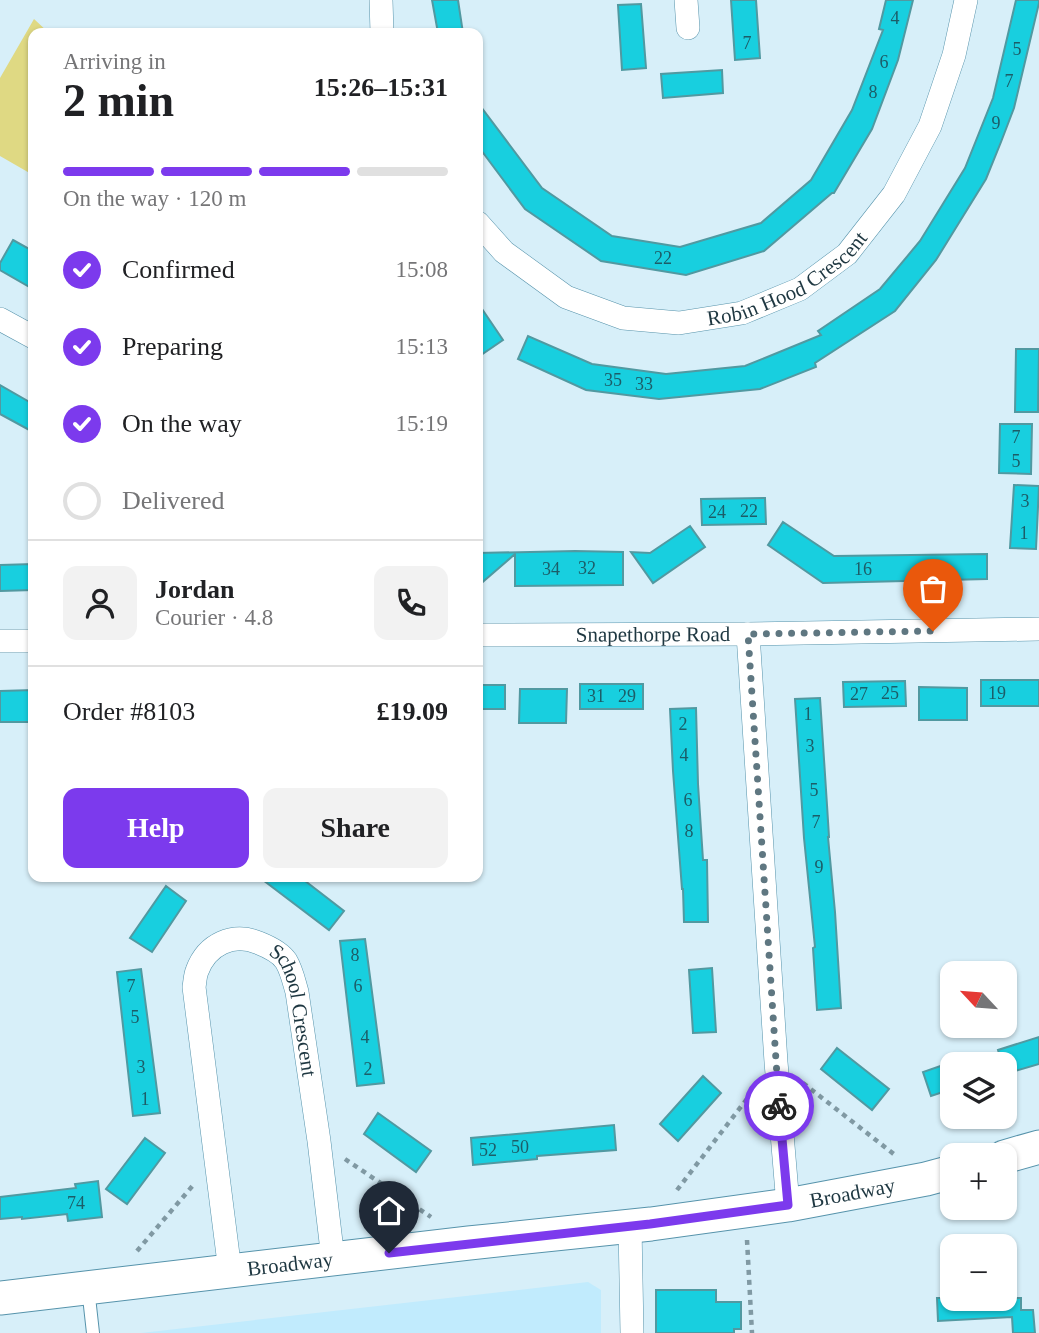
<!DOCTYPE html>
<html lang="en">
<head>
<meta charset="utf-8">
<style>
  :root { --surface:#fff; --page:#f2f2f2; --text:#202124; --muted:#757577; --line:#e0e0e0; --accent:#7c3aed }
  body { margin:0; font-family:"Times New Roman",serif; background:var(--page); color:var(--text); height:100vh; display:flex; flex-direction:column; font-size:26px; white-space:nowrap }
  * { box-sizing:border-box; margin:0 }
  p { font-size:23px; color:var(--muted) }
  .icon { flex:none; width:38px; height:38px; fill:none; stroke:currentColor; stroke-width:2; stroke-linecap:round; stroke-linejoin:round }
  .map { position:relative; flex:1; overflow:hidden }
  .drawer { position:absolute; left:28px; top:28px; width:455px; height:854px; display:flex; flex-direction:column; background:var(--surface); border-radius:14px; box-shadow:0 2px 5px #0004 }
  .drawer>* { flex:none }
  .needle { width:46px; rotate:296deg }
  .controls { position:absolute; left:940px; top:961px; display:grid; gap:14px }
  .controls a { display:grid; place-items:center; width:77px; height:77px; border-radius:14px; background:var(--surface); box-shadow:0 2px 5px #0004; font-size:35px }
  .pin { position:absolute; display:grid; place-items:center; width:60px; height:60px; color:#fff; margin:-72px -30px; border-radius:50% 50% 50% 0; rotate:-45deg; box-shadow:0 0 7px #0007 }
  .pin .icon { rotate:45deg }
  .courier { position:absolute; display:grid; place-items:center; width:70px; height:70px; margin:-35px; border:5px solid #7c3aed; border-radius:50%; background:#fff; color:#222; box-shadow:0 2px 9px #0007 }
  .head em { font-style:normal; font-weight:800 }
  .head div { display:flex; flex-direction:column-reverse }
  .head { display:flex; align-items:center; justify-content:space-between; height:119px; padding:0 35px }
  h1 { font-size:46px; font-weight:800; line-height:52px }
  .bar { display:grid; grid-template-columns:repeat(4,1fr); gap:10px 7px; align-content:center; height:84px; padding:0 35px }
  .bar i { height:9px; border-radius:5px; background:var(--line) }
  .bar .on { background:var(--accent) }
  .bar p { grid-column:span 4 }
  .line { display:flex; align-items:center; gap:18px; padding:0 35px; border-top:2px solid var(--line) }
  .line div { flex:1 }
  .round { display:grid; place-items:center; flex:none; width:74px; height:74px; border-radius:14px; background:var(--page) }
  ol { padding:0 35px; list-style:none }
  li { display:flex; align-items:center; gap:21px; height:77px }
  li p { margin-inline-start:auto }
  li .icon { padding:7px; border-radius:50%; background:var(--accent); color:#fff; stroke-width:4 }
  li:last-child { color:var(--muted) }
  li i { width:38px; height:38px; border:4px solid var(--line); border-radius:50% }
  .primary-button { display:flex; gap:14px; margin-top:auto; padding:14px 35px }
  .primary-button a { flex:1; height:80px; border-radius:14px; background:var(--accent); color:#fff; font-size:28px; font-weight:800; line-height:80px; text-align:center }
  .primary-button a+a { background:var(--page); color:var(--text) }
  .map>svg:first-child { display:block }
</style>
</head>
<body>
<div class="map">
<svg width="1039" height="1333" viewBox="0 0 1039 1333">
  <rect width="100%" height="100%" fill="#d7eff9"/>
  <!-- built -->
  <path fill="#c1ebfd" d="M588,1282L601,1290V1333H141Z"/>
  <!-- green -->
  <path fill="#dfd983" d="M34,19L49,33H33V175L0,156V78Z"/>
  <!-- building -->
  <path fill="#18cfdf" stroke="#5199a1" stroke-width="2" d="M432,0H458L463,33H438Z
    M731,0H756L760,58L735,60Z
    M886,0H913L898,60L872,129L834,193H832L764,251L686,275L601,261L525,209L478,146V103L542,188L612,236L680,247L761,223L811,180L852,110L883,30L879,29Z
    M1016,0H1039V3L1014,108L1001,142L986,179L936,260L895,311L815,363L816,367L760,389L659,399L586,390L518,359L528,336L592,364L666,374L745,366L821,335L818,331L880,289L920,241L965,168L993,98Z
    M641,4L646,68L622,70L618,5Z
    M722,70L723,93L663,98L661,74Z
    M13,240L33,251V289L0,270V263Z
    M478,303L503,340L478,357Z
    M1016,349H1039L1038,412H1015Z
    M0,385L33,404V432L0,414Z
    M1000,424H1032L1031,474L999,473Z
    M1014,485L1039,486L1036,549L1010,548Z
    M765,498L766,524L702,525L701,499Z
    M783,522L834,556L987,554V579L823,583L768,545Z
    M690,526L705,547L653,583L631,552L650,553Z
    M575,551L623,552V585L515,586V554L478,586V553Z
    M33,564V590L0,591V565Z
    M981,680H1039V706H981Z
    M905,681L906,706L844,707L843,682Z
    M580,684H643V709H580Z
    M478,685H505V709H478Z
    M919,687L967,688V720H919Z
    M520,689H567L566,723H519Z
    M33,690V722H0V691Z
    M820,698L827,805L829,837H828L835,912L841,1008L817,1010L813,948L815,947L804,838L795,699Z
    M696,708L698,784L703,860H707L708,922H684L683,889H682L673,771L670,709Z
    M259,877H300L344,911L329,930Z
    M166,886L186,901L152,952L130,938Z
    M365,939L384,1083L357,1086L340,941Z
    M712,968L716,1032L693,1033L689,970Z
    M141,969L160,1113L133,1116L117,972Z
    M1039,1037V1064L1005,1074L1004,1064H1002L998,1050Z
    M837,1048L889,1089L872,1110L821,1069Z
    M952,1062V1089L931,1096L923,1072Z
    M703,1076L721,1093L678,1141L660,1124Z
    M378,1113L431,1151L416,1172L364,1134Z
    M614,1125L616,1150L537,1156V1159L473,1165L471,1138Z
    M145,1138L165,1153L127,1204L106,1189Z
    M98,1181L102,1217L68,1221L67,1214L22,1219V1217L0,1219V1197L76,1188L75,1184Z
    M656,1290H716V1302H741V1329H734V1333H656Z
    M937,1298H1021V1310H1033L1035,1333H1013L1012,1317L938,1321Z"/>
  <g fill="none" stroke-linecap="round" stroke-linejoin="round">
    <defs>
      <path id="lane" d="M88,1288L93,1333"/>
      <g id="street">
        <path d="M381,0L382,33"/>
        <path d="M686,0L688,28"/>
        <path id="s1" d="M478,223L504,252L566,297L623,318L679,323L742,313L800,289L847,254L894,194L930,126L954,55L966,0"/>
        <path d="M0,319L33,337"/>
        <path d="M748,634L776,1062L788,1205"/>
        <path id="s2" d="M478,635L748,634L1039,629"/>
        <path d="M0,641H33"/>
        <path d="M630,1226L632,1333"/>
        <path id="s3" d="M230,1271L194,987C195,982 195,976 197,971C207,944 233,932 259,943C269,947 280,952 286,961C292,971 294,982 297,992L319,1141L333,1259"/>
      </g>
      <g id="secondary">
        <path d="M1004,1157L1039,1147"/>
        <path id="s4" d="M0,1298L469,1243L651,1224L788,1205L926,1179L952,1172"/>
      </g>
    </defs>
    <!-- lane casing -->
    <use href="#lane" stroke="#5693ab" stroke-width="14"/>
    <!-- street casing -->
    <use href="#street" stroke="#5693ab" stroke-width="24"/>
    <!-- secondary casing -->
    <use href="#secondary" stroke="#5693ab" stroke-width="35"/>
    <!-- path -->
    <path stroke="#8099a3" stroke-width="4.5" stroke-dasharray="5 5" stroke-linecap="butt" d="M803,1083L895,1155
      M345,1159L431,1217
      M677,1190L753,1091
      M747,1240L752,1333
      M137,1251L195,1183"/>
    <!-- lane -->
    <use href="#lane" stroke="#fff" stroke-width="12"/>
    <!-- street -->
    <use href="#street" stroke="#fff" stroke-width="23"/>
    <!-- secondary -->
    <use href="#secondary" stroke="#fff" stroke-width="33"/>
  </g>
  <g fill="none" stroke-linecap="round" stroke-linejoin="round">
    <!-- done -->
    <path stroke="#5f7781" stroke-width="7" stroke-dasharray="0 12.6" d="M779,1106L748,634L933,631"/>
    <!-- route -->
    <path stroke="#7c3aed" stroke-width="9" d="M389,1253L650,1224L788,1205L779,1106"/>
  </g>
  <g text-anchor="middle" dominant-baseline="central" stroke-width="6" stroke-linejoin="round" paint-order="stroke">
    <!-- number labels -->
    <g font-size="18" fill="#1c5d68">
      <text x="895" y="18">4</text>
      <text x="747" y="43">7</text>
      <text x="1017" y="49">5</text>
      <text x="884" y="62">6</text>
      <text x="1009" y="81">7</text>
      <text x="873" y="92">8</text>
      <text x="996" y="123">9</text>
      <text x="663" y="258">22</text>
      <text x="613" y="380">35</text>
      <text x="644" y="384">33</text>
      <text x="1016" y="437">7</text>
      <text x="1016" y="461">5</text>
      <text x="1025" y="501">3</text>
      <text x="749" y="511">22</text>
      <text x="717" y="512">24</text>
      <text x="1024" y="533">1</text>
      <text x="587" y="568">32</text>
      <text x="551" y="569">34</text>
      <text x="863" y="569">16</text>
      <text x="890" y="693">25</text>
      <text x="997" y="693">19</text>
      <text x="859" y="694">27</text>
      <text x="596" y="696">31</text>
      <text x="627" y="696">29</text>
      <text x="808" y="714">1</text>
      <text x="683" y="724">2</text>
      <text x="810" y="746">3</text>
      <text x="684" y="755">4</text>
      <text x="814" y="790">5</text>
      <text x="688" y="800">6</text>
      <text x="816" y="822">7</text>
      <text x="689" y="831">8</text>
      <text x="819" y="867">9</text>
      <text x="355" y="955">8</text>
      <text x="131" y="986">7</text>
      <text x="358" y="986">6</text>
      <text x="135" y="1017">5</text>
      <text x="365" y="1037">4</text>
      <text x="141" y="1067">3</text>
      <text x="368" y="1069">2</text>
      <text x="145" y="1099">1</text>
      <text x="520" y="1147">50</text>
      <text x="488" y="1150">52</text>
      <text x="76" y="1203">74</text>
    </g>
    <!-- street labels -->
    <g font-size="21" fill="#1e3741" stroke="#d7eff9">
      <text stroke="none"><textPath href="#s1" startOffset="352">Robin Hood Crescent</textPath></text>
      <text stroke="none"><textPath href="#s2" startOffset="175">Snapethorpe Road</textPath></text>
      <text stroke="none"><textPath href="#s3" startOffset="462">School Crescent</textPath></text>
      <text stroke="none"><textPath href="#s4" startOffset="859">Broadway</textPath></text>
      <text stroke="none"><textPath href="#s4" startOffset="292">Broadway</textPath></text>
    </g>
  </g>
</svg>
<div class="controls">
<a><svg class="needle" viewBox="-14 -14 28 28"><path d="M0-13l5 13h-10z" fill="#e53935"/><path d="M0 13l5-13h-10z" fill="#757577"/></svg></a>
<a><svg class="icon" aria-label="layers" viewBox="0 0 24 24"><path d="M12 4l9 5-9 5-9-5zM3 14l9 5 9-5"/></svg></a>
<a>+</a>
<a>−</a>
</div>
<div class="pin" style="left:933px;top:631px;background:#ea580c"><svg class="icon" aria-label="bag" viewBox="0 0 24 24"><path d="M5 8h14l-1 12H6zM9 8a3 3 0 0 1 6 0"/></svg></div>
<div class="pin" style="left:389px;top:1253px;background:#1f2937"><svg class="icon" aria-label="home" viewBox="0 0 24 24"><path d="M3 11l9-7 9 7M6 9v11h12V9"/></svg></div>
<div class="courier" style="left:779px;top:1106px"><svg class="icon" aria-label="bike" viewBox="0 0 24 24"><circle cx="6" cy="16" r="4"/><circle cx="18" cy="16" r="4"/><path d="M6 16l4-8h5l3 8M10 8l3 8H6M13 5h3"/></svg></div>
<section class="drawer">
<div class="head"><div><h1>2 min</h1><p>Arriving in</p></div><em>15:26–15:31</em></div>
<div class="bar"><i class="on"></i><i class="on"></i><i class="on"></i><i></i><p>On the way · 120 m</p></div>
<ol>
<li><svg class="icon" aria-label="check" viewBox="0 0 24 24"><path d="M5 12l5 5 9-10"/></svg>Confirmed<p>15:08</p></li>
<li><svg class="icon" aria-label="check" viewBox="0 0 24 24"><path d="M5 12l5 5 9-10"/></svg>Preparing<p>15:13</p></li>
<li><svg class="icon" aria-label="check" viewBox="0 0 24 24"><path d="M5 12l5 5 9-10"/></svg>On the way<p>15:19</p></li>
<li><i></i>Delivered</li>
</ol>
<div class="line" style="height:126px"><a class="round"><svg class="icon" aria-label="person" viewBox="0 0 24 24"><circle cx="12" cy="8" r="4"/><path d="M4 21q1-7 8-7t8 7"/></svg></a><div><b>Jordan</b><p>Courier · 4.8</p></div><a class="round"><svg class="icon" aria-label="phone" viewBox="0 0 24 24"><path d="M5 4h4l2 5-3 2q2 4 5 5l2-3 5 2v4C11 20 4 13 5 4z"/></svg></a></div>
<div class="line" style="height:91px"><div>Order #8103</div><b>£19.09</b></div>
<div class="primary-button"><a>Help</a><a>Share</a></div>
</section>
</div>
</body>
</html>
